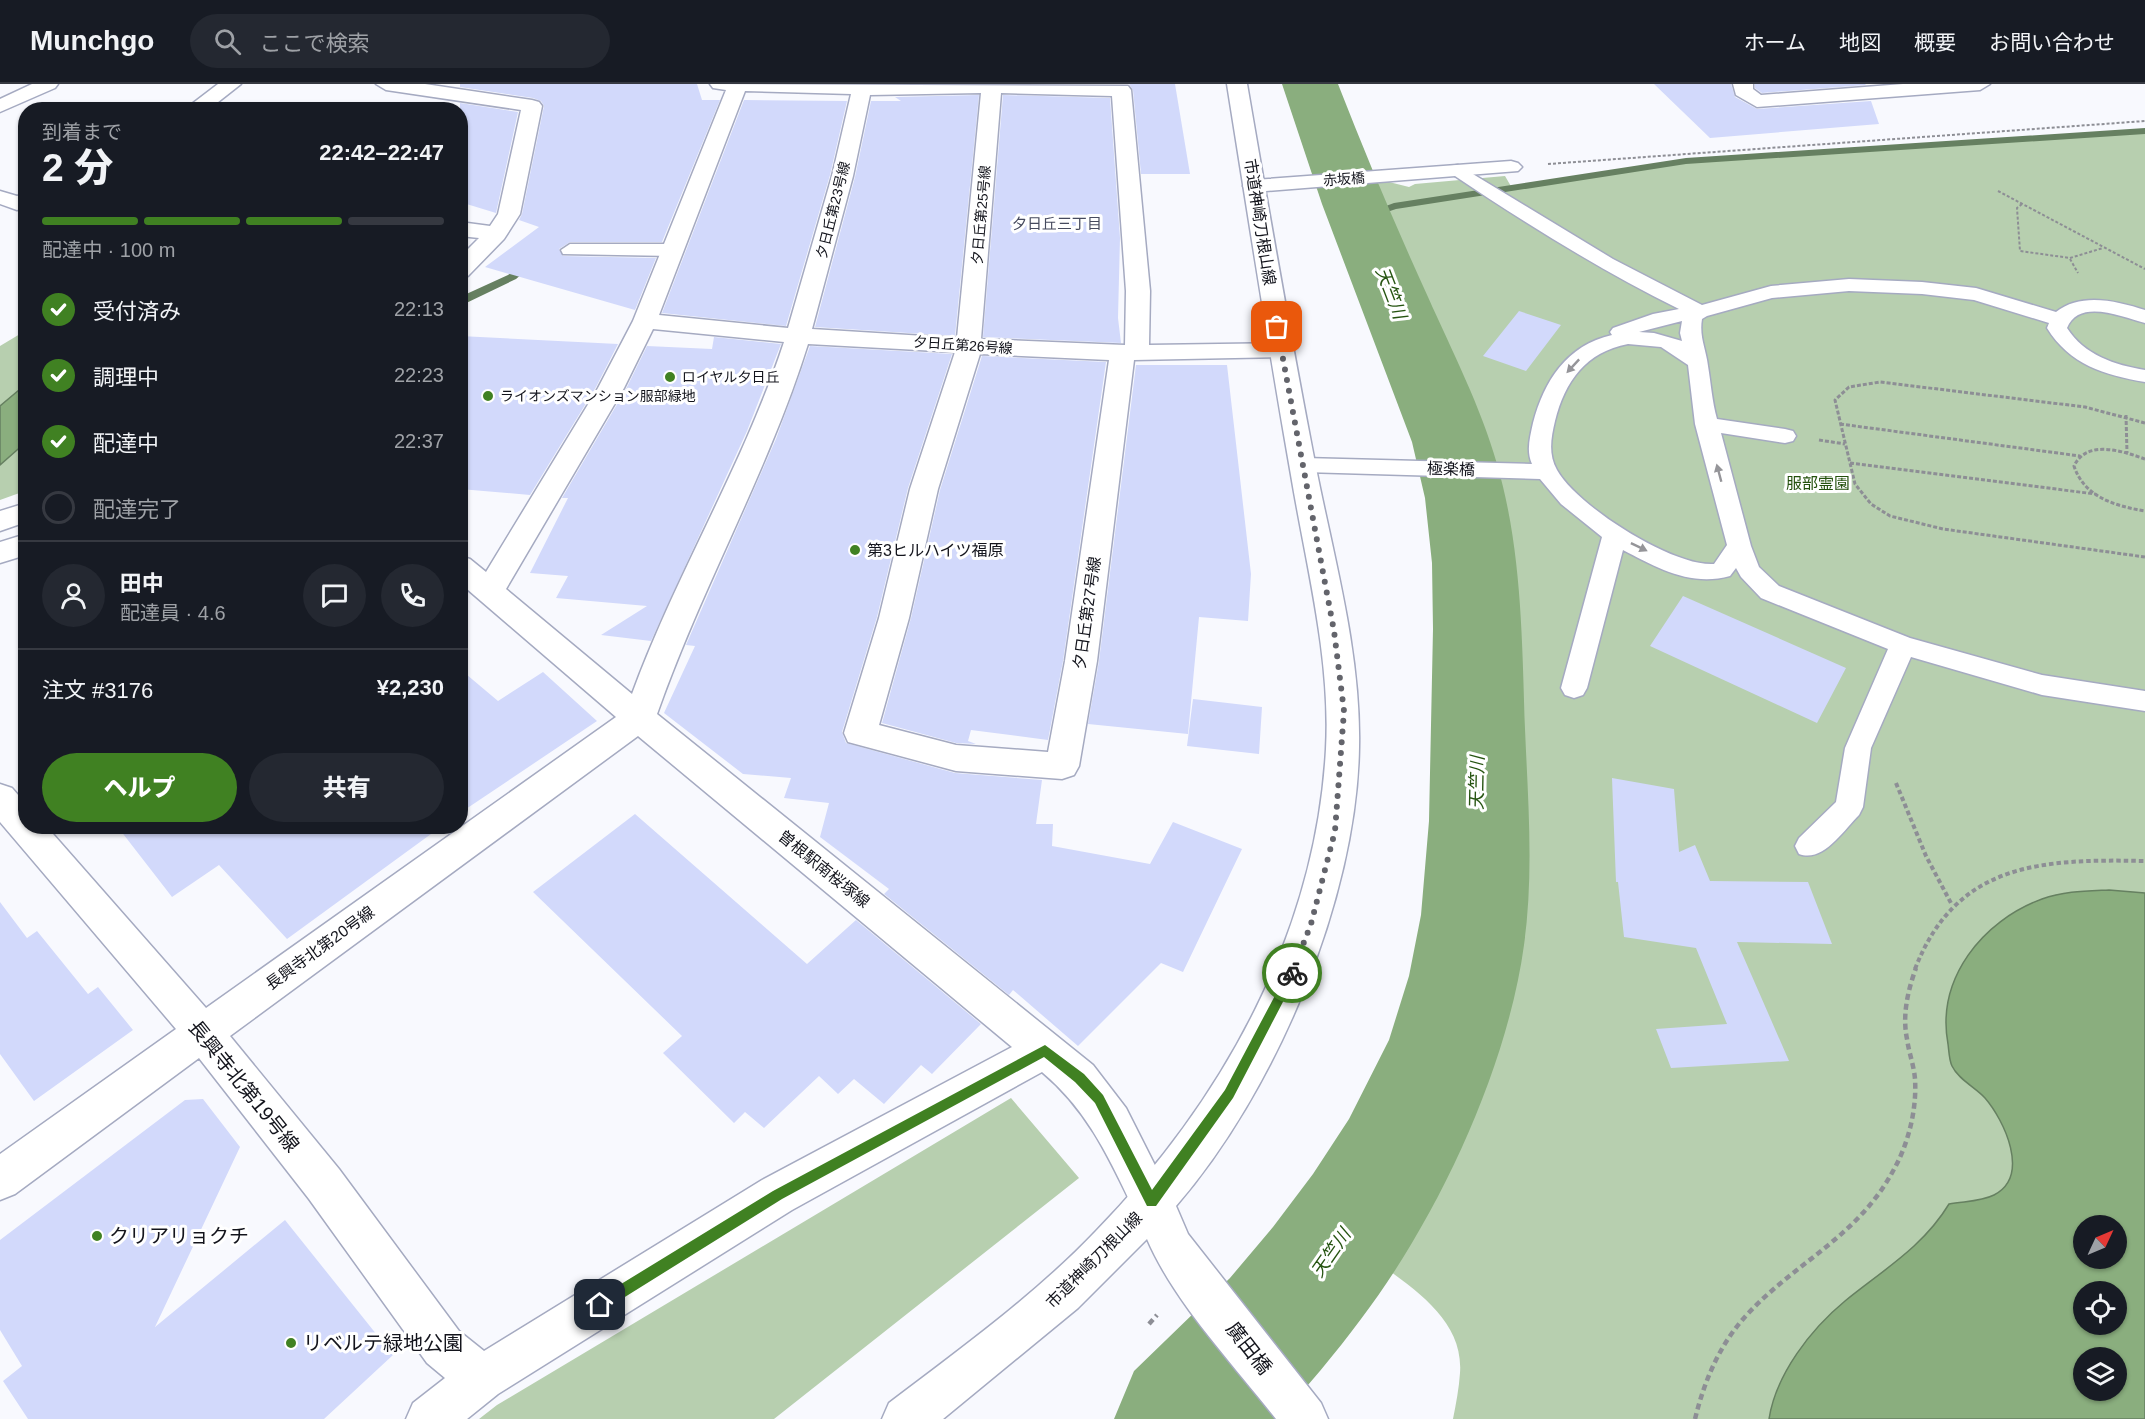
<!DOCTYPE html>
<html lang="ja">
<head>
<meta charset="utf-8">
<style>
  :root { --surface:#171b24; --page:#242831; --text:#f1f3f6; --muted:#9ea1a6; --line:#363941; --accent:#408122 }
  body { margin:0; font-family:Helvetica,"Noto Sans JP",sans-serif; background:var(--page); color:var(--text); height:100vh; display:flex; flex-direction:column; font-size:22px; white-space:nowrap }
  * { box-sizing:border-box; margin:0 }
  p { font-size:20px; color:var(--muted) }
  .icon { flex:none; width:33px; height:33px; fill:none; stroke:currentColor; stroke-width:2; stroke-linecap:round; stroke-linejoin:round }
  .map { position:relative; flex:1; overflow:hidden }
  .sheet { position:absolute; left:18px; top:18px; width:450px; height:732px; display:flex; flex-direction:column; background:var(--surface); border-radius:24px; box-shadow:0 2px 4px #0004 }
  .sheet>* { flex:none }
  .needle { width:39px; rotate:46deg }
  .tools { position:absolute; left:2073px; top:1131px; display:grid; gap:12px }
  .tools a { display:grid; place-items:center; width:54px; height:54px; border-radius:50%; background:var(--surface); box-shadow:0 2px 4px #0004; font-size:30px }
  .pin { position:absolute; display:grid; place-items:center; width:51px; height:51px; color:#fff; margin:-26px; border-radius:12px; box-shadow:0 3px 9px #0006 }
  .courier { position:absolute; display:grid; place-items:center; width:60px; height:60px; margin:-30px; border:4px solid #408122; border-radius:50%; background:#fff; color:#222; box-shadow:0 2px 8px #0007 }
  .head em { font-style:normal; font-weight:800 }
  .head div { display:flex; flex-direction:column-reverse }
  .head { display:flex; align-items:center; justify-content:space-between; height:102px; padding:0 24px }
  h1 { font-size:39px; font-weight:800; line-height:45px }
  .bar { display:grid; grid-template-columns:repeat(4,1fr); gap:9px 6px; align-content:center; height:72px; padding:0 24px }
  .bar i { height:8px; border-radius:4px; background:var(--line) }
  .bar .selected { background:var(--accent) }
  .bar p { grid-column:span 4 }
  .line { display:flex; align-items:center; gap:15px; padding:0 24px; border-top:2px solid var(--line) }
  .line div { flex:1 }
  .round { display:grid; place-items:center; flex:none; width:63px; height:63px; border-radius:32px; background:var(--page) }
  ol { padding:0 24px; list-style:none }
  li { display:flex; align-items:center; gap:18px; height:66px }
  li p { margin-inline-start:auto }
  li .icon { padding:6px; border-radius:50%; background:var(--accent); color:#fff; stroke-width:4 }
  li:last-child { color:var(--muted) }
  li i { width:33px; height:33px; border:3px solid var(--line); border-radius:50% }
  .primary-button { display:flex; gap:12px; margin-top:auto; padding:12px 24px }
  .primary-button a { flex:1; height:69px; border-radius:36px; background:var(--accent); color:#fff; font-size:24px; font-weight:800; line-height:69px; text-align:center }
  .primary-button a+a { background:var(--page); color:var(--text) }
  header { display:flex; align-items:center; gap:36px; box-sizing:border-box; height:84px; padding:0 30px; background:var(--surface); border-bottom:2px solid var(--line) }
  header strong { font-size:28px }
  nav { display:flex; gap:33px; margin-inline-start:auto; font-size:21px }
  .search { width:420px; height:54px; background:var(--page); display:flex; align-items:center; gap:15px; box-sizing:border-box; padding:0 21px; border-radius:33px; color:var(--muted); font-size:22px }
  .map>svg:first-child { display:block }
</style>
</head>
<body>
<header>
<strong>Munchgo</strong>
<div class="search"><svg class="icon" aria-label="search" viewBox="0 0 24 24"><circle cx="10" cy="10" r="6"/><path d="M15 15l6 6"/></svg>ここで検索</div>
<nav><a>ホーム</a><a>地図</a><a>概要</a><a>お問い合わせ</a></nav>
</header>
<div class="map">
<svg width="2145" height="1335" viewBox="0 0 2145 1335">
  <rect width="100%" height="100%" fill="#f8f9fe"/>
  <!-- green -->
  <path fill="#b7cfaf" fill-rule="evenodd" d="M2145,49V1335H1453C1456,1320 1459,1304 1460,1289C1464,1235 1412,1204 1375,1176C1403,1128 1435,1082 1458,1033C1492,961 1506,879 1510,801L1502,508L1483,370L1370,100L1389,98L1409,103L1415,100L1505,92L1512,104L1688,79ZM2084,1142H2116V1174H2084ZM2084,1208H2116V1240H2084ZM2084,1274H2116V1306H2084Z
    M25,247V407L0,416V262Z
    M1011,1014L1079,1094L774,1335H479L497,1321Z"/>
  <!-- water -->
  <path fill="#8aae7e" stroke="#668061" stroke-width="1.5" fill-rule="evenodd" d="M19,306L25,307V359L0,381V322Z
    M2109,806L2145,809V1335H1769C1776,1290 1811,1245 1845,1217C1883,1186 1923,1163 1949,1120C1964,1117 1980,1118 1994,1111C2031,1092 2004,1036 1985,1014C1976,1004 1958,995 1952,982C1949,976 1949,967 1948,960C1936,895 1982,837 2042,815C2064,807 2086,807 2109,806ZM2084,1142H2116V1174H2084ZM2084,1208H2116V1240H2084ZM2084,1274H2116V1306H2084Z"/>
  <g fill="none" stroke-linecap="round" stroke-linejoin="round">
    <!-- stream -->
    <path fill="#668061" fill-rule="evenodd" d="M2145,44V50L1686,80L1396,125L1360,137L1354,134L1394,119L1686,74Z
      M530,175L536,178L516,195L460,222L462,212L508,191Z"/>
    <!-- river -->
    <path fill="#8aae7e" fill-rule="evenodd" d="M1282,0H1338C1366,72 1396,143 1428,213C1452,267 1481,323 1497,380C1522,466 1522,556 1525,645C1528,717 1534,789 1524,861C1507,986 1437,1135 1361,1235C1335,1270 1307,1303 1278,1335H1114L1134,1287L1230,1194L1273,1143L1313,1090L1349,1035L1389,956L1409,892L1421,831L1429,737L1433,545L1432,479L1425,414L1412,358L1322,120Z"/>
  </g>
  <!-- building -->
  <path fill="#d2d9fb" d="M460,0H697L702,16H720L662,158H570L559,165L563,172L656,174L635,226L485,183L539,143L519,136L522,130L544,22L541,17L533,14L460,3Z
    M1129,0H1175L1190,90H1141L1133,6Z
    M1654,0H1731L1735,13L1757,25L1871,17L1879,40L1710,54Z
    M1755,0H1865L1866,1L1762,9L1755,4Z
    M979,11L955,252L815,243L855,93L871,17H901L895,13Z
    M1003,11L1110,14L1120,154L1118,234L1121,259L983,253Z
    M744,16L847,17L830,91L786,242L662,229Z
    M460,19L518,28L496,129L460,118Z
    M1519,227L1561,241L1526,287L1483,272Z
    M460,252L618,260L596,303L530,411L460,405Z
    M714,253L781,260L747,347L651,557L601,551L647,522L556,514L568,492L530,489L568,414H562L626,305L647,262L712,265Z
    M810,262L952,270L908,404L877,533L842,648L846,659L955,689L1042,696L1036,740H1053L1052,762L1150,780L1173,738L1242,765L1183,888L1161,879L1078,962L1013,906L1009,911L884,810L889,805L820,753L829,719L784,714L791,694L743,690L664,629L695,562L686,561L776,355Z
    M982,272L1106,278L1063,577L1048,656L971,646L968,657L976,660L956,659L882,639L911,534L940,406Z
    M1136,281H1227L1251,490L1248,537L1199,533L1188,650L1088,640L1099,577Z
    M1683,512L1846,584L1817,639L1650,562Z
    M460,585L498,617L543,588L597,637L460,729Z
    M1193,615L1262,623L1259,670L1187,662Z
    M1612,694L1674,705L1679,768L1695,761L1710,797L1808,798L1832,860L1737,858L1789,977L1671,984L1656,945L1727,940L1696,864L1624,853L1618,798H1616Z
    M635,730L807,880L856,836L981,940L932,990L921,981L884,1020L854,995L838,1010L819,992L764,1044L745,1028L734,1039L663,969L682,952L533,808Z
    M117,742H442L287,855L219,781L172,813Z
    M0,818L27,854L37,847L88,910L98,903L133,946L34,1017L0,970Z
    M203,1015L240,1063L155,1243L285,1136L393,1271L324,1335H28L3,1297L22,1282L0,1246V1156L185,1016Z"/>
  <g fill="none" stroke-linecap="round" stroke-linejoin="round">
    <defs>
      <path id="lane" d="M1458,81L1613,175L1702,221L1771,202L1849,195L1922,198L1976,204L2056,228C2081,208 2117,217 2145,226V239C2122,233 2079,214 2067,244C2084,271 2115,281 2145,286V298C2104,291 2070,281 2047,244L2049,239L1974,216L1922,210L1849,207L1772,214L1707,232L1702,235C1699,253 1706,265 1708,282C1711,300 1712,317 1717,335L1785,345L1793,347L1796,352L1793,357L1785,359L1721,349L1751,462L1759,483L1779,502L1910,554L2042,591L2145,607V627L2042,611L1911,573L1871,664L1863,723L1859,731C1843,747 1823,779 1799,770L1795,762L1799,754L1836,718L1845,664L1888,565L1761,514L1741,493L1736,484L1730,492C1691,503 1657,484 1623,466L1587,604L1583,611L1574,614L1565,611L1561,604L1602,453L1561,420L1540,395L1304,388L1296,386L1293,381L1296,376L1304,374L1532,380C1526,367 1530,353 1533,339C1544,297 1567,261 1612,251L1610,248L1613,244L1653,230L1679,225C1600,186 1525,139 1452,90L1449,86L1452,82ZM1682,237L1680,249L1682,257L1654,249L1639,248ZM1628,260L1661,263L1688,281L1695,340L1727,461L1714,480C1673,483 1577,422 1557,386C1548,370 1551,354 1555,337C1565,297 1586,268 1628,260Z
        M570,160H672L681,166L672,172L563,170L561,166Z"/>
      <path id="street" d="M32,0H58L55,4L0,28V15Z
        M218,0H241L208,26H184Z
        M376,0H425L532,16L539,18L542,22L520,130L504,155L468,192L460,194V173L479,154L460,152V138L490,142L498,130L521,26L386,6Z
        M710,0L1128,2L1131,6L1150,207L1149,261L1281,259L1290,261L1293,266L1290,271L1281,273L1134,276L1097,577L1079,682L1074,691L1062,695L956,687L848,658L844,649L879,534L910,405L955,268L808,260C768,388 701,504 657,630L1093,981L1126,1024L1173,1117L1167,1132L1152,1138L1137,1132C1111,1078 1089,1027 1042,988L792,1126L498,1310L467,1335H406L413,1319L445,1294L427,1279L309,1115L199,974L15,1110L0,1116V1070L176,945L0,738V700L12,704L26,720V742H46L206,924L616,633L460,499V472L470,475L486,488L598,304L633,237L726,6L713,4ZM745,7L851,10L832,92L788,244L659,231ZM981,9L957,254L812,245L853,92L870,11ZM1001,9L1112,12L1126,207L1125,261L981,255ZM653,245L784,258C744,380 676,490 632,610L506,505L624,304ZM980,270L1109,276L1065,577L1048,668L956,661L879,641L909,534L938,405ZM638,652L1012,963L762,1096L484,1267L459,1247L339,1085L230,952Z
        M1733,0H1753V5L1761,11L1903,0H1990L1980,6L1757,23L1736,11Z
        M1511,77L1518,79L1522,83L1518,87L1254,108L1246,107L1243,102L1246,97L1254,96Z
        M0,107L17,112L26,110V123L17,126L0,120Z
        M26,419V438L0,447V427Z
        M26,450V471L0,479V458Z"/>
      <path id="secondary" d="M1227,0H1247C1269,128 1291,256 1316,384C1334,475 1361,569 1359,663C1357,815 1275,1008 1176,1122L1188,1150L1321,1319L1328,1335H1276C1233,1280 1174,1218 1147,1155L1078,1224L943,1335H882L889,1319C960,1265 1034,1212 1096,1147C1223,1017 1316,849 1326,665C1331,574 1306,481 1291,391C1268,261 1248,131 1227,0Z"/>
    </defs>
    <!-- lane casing -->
    <use href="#lane" stroke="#a5aac1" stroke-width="3"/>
    <!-- street casing -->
    <use href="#street" stroke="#a5aac1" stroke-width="3"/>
    <!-- secondary casing -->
    <use href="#secondary" stroke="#a5aac1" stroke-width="3"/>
    <!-- path-far3 -->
    <path stroke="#8d8e95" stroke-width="2" stroke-dasharray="3 2" stroke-linecap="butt" d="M1548,80L2145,37
      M1998,107L2145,185
      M2022,120L2017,124L2020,167L2070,174L2103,164
      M2070,175L2078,189"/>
    <!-- path-far2 -->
    <path stroke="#8d8e95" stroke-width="3" stroke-dasharray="4 2" stroke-linecap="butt" d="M2126,331L2127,369
      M2145,339L2085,323L1880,298L1849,303L1835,316L1855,400L1871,420L1890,432L1943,445L2145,473
      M1840,340L2080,372
      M1819,356L1845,360
      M2145,375C2122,367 2087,355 2074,382C2084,413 2115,422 2145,427
      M1850,379L2095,410"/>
    <!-- path-far1 -->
    <path stroke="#8d8e95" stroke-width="4" stroke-dasharray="4.5 3" stroke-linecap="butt" d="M1896,699L1926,772L1952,821
      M1915,885C1957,777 2044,775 2145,777"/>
    <!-- path -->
    <path stroke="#8d8e95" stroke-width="4.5" stroke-dasharray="6 4" stroke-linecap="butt" d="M1149,1240L1157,1231
      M1695,1335C1704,1298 1719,1262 1744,1234C1792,1180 1857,1154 1893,1087C1908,1061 1917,1026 1915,995C1914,982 1909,969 1907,955C1902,931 1908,906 1916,884"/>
    <!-- lane -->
    <use href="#lane" fill="#fff" fill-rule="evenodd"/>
    <!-- street -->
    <use href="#street" fill="#fff" fill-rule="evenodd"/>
    <!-- secondary -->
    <use href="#secondary" fill="#fff" fill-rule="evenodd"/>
  </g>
  <!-- one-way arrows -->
  <defs><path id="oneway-solid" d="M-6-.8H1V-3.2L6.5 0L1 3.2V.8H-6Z" transform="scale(1.5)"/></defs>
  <g fill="#959599">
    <use href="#oneway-solid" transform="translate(1573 282) rotate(133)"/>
    <use href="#oneway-solid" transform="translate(1719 389) rotate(-105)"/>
    <use href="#oneway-solid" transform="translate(1639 463) rotate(26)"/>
  </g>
  <!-- route -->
  <path fill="#408122" d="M1292,884L1298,889L1233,1014L1156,1122H1147L1095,1019L1075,998L1044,973L782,1115L604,1226H595V1216L773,1107L1045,961L1084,990L1103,1011L1152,1106L1225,1006L1289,885Z"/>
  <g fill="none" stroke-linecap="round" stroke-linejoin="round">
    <!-- done -->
    <path stroke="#63646b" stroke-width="6" stroke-dasharray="0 10.8" d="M1277,243L1334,547L1344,627L1335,747L1311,840L1292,889"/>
  </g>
  <!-- markers -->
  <g fill="#408122" stroke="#fff" stroke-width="2">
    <circle cx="670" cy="293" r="6"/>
    <circle cx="488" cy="312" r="6"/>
    <circle cx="855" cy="466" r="6"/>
    <circle cx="97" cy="1152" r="6"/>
    <circle cx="291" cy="1259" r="6"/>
  </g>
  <g text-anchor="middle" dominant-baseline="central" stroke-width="6" stroke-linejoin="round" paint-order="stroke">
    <!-- far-street labels -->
    <g font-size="14" fill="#13141c" stroke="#fff">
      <text transform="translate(1344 95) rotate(-4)">赤坂橋</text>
      <text transform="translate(833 126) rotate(-76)">夕日丘第23号線</text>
      <text transform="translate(981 131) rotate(-85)">夕日丘第25号線</text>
      <text transform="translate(963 261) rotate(4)">夕日丘第26号線</text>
    </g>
    <!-- far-poi labels -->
    <g font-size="14" fill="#13141c" stroke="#fff" text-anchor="start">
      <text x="682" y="293">ロイヤル夕日丘</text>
      <text x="500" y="312">ライオンズマンション服部緑地</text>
    </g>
    <!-- far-neighbourhood labels -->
    <g font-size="15" fill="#464a5e" stroke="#fff">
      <text x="1057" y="139">夕日丘三丁目</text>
    </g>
    <!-- street labels -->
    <g font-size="16" fill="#13141c" stroke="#fff">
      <text transform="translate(1260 138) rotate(81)">市道神崎刀根山線</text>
      <text transform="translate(1451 385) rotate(2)">極楽橋</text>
      <text transform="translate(1087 529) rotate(-82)">夕日丘第27号線</text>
      <text transform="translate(824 785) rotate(39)">曽根駅南桜塚線</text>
      <text transform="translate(320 864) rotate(-36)">長興寺北第20号線</text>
      <text transform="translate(1094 1176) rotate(-45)">市道神崎刀根山線</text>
    </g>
    <!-- park labels -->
    <g font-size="16" fill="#24510d" stroke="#fff">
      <text x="1818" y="399">服部霊園</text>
    </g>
    <!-- poi labels -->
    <g font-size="16" fill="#13141c" stroke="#fff" text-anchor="start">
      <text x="867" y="466">第3ヒルハイツ福原</text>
    </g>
    <!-- water labels -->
    <g font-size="18" font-style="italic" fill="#265411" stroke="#fff">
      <text transform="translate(1391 209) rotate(69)">天竺川</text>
      <text transform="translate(1477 699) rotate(-89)">天竺川</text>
      <text transform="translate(1331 1169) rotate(-55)">天竺川</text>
    </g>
    <!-- near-street labels -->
    <g font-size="20" fill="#13141c" stroke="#fff">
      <text transform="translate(244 1002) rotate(51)">長興寺北第19号線</text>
      <text transform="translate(1249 1264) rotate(52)">廣田橋</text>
    </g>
    <!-- near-poi labels -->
    <g font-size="20" fill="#13141c" stroke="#fff" text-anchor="start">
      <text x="109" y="1152">クリアリョクチ</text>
      <text x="303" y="1259">リベルテ緑地公園</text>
    </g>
  </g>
</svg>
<div class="tools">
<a><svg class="needle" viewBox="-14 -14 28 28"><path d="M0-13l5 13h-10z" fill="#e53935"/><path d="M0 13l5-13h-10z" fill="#9ea1a6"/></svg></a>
<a><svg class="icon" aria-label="locate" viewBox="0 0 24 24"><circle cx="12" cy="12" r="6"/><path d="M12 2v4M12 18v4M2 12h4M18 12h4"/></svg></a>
<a><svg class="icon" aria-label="layers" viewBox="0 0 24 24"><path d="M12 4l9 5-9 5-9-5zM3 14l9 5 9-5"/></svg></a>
</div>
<div class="pin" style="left:1277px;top:243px;background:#ea580c"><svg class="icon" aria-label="bag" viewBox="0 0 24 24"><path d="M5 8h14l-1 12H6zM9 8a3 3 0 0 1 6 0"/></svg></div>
<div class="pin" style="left:600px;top:1221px;background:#1f2937"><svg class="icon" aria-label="home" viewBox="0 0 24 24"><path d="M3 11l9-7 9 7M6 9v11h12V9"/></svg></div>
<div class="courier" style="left:1292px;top:889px"><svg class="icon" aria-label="bike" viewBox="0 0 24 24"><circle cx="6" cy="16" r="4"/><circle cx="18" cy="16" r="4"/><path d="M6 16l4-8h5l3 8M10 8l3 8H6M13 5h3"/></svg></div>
<section class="sheet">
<div class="head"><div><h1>2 分</h1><p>到着まで</p></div><em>22:42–22:47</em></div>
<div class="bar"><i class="selected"></i><i class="selected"></i><i class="selected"></i><i></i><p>配達中 · 100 m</p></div>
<ol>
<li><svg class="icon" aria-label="check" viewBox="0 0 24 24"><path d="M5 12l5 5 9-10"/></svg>受付済み<p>22:13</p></li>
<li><svg class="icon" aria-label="check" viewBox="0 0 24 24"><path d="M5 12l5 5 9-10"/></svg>調理中<p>22:23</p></li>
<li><svg class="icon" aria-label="check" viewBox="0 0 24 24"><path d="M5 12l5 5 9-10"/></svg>配達中<p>22:37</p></li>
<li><i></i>配達完了</li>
</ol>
<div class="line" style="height:108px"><a class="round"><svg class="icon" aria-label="person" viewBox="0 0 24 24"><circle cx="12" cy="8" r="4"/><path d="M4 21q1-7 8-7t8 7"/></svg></a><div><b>田中</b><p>配達員 · 4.6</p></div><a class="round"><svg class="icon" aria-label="chat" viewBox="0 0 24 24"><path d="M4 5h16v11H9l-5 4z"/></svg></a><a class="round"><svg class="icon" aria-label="phone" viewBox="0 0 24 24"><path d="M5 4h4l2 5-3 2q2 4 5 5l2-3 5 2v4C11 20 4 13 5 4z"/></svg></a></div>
<div class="line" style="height:78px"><div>注文 #3176</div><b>¥2,230</b></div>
<div class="primary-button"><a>ヘルプ</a><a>共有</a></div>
</section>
</div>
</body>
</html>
